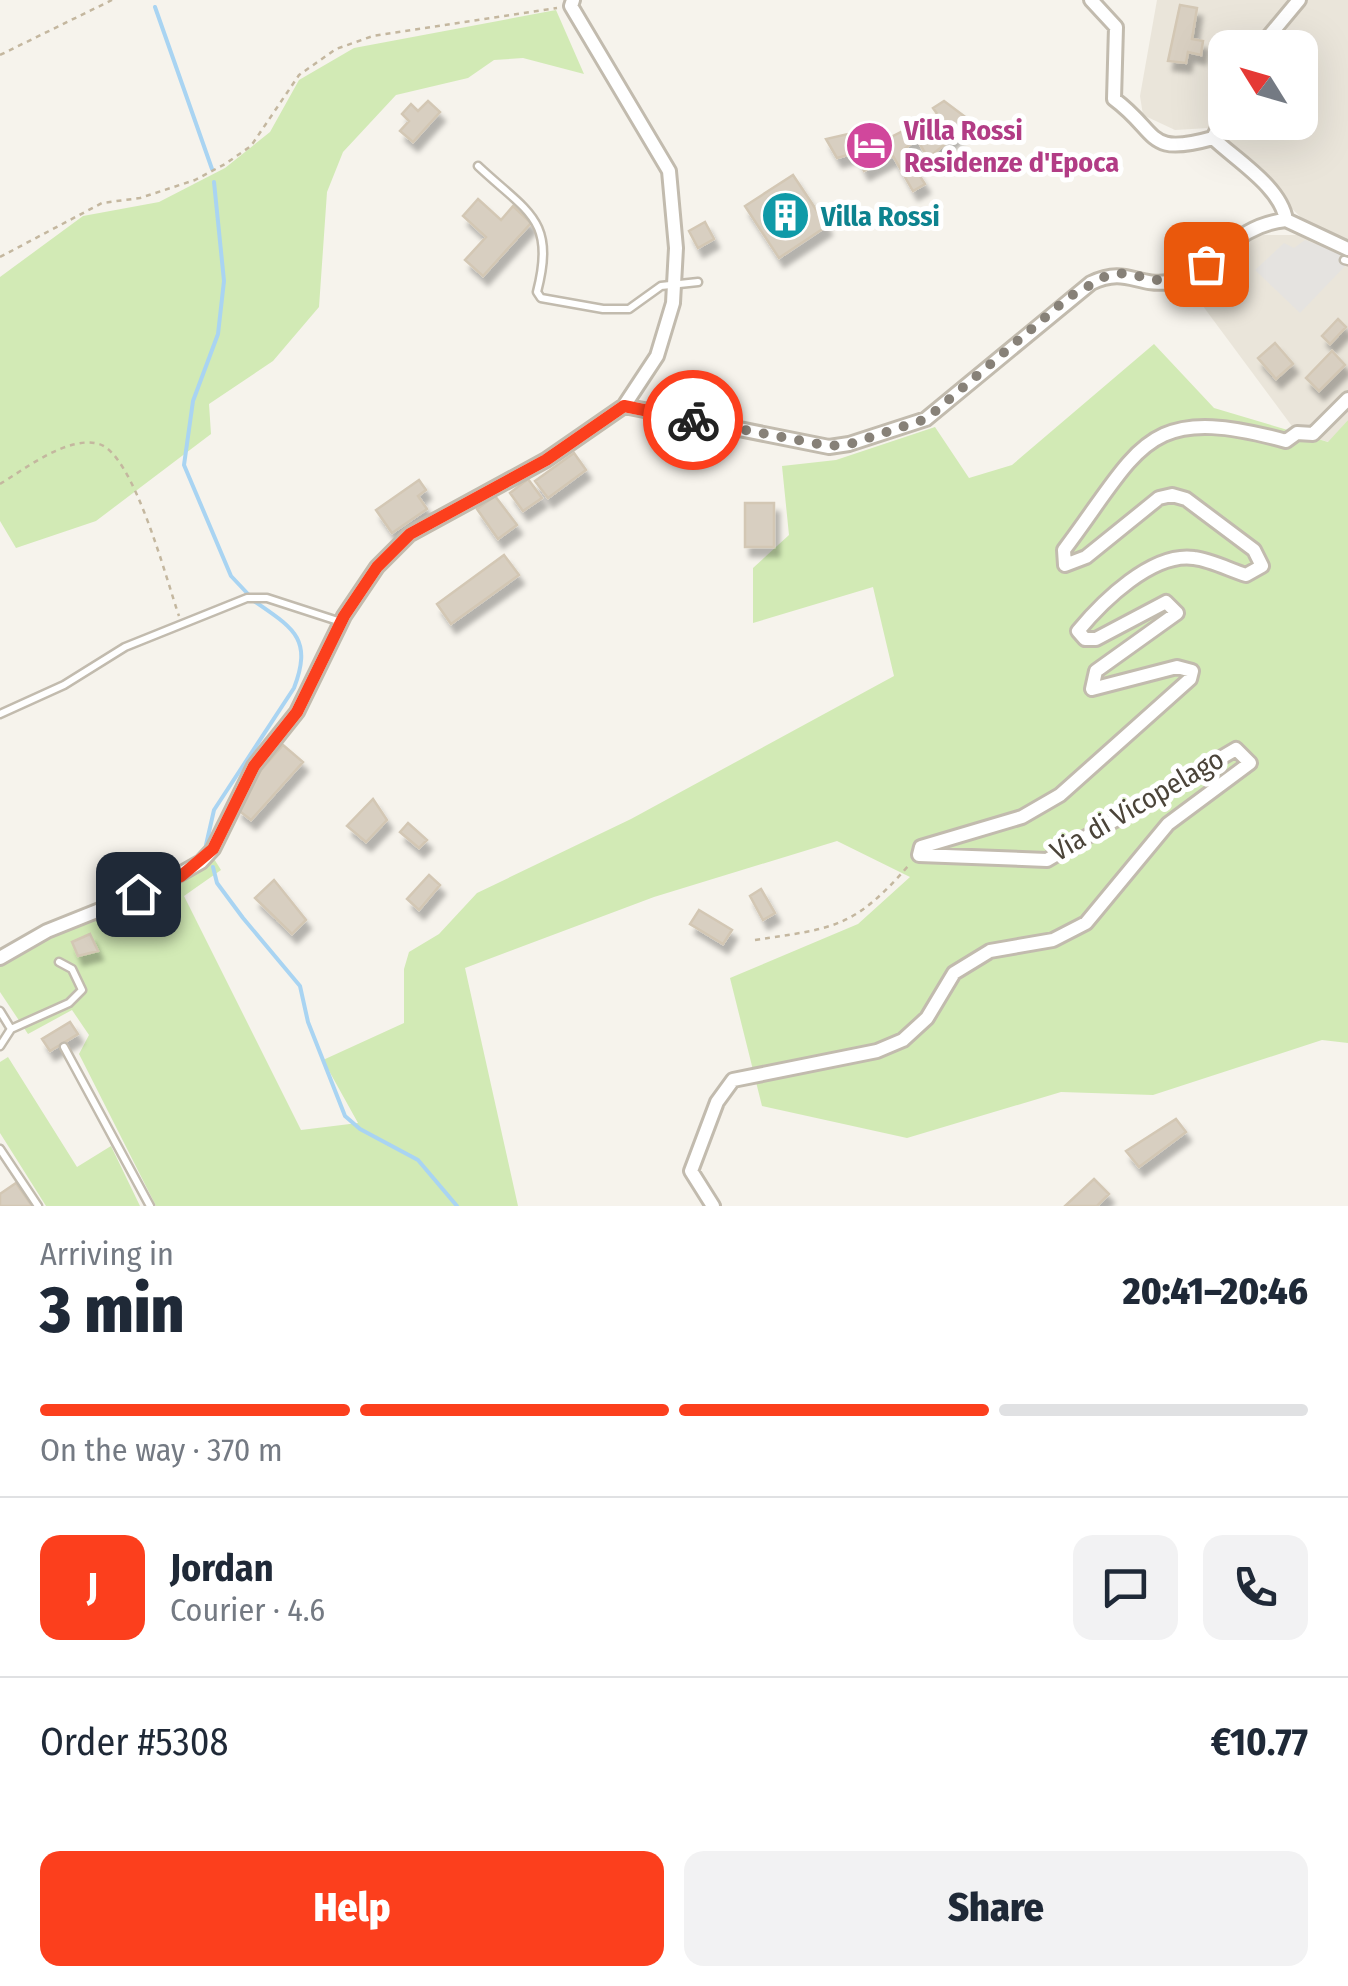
<!DOCTYPE html>
<html lang="en">
<head>
<meta charset="utf-8">
<style>
  :root { --surface:#fff; --page:#f2f2f3; --text:#1f2937; --muted:#747a83; --line:#e0e1e3; --accent:#fc3f1d }
  body { margin:0; font-family:"Fira Sans Condensed",sans-serif; background:var(--page); color:var(--text); height:100vh; display:flex; flex-direction:column; font-size:38px; white-space:nowrap }
  * { box-sizing:border-box; margin:0 }
  p { font-size:32px; color:var(--muted) }
  .icon { flex:none; width:55px; height:55px; fill:none; stroke:currentColor; stroke-width:2; stroke-linecap:round; stroke-linejoin:round }
  .map { position:relative; height:1206px; overflow:hidden }
  .panel { display:flex; flex-direction:column; background:var(--surface); flex:1 }
  .panel>* { flex:none }
  .needle { width:65px; rotate:307deg }
  .tools { position:absolute; left:1208px; top:30px; display:grid; gap:20px }
  .tools a { display:grid; place-items:center; width:110px; height:110px; border-radius:20px; background:var(--surface); box-shadow:0 10px 40px #0002; font-size:50px }
  .pin { position:absolute; display:grid; place-items:center; width:85px; height:85px; color:#fff; margin:-42px; border-radius:20px; box-shadow:0 5px 15px #0006 }
  .courier { position:absolute; display:grid; place-items:center; width:100px; height:100px; margin:-50px; border:8px solid #fc3f1d; border-radius:50%; background:#fff; color:#222; box-shadow:0 2px 12px #0007 }
  .overview em { font-style:normal; font-weight:800 }
  .overview div { display:flex; flex-direction:column-reverse }
  .overview { display:flex; align-items:center; justify-content:space-between; height:170px; padding:0 40px }
  h1 { font-size:65px; font-weight:800; line-height:75px }
  .bar { display:grid; grid-template-columns:repeat(4,1fr); gap:15px 10px; align-content:center; height:120px; padding:0 40px }
  .bar i { height:12px; border-radius:8px; background:var(--line) }
  .bar .selected { background:var(--accent) }
  .bar p { grid-column:span 4 }
  .line { display:flex; align-items:center; gap:25px; padding:0 40px; border-top:2px solid var(--line) }
  .line div { flex:1 }
  .round { display:grid; place-items:center; flex:none; width:105px; height:105px; border-radius:20px; background:var(--page) }
  .cta { display:flex; gap:20px; margin-top:auto; padding:20px 40px }
  .cta a { flex:1; height:115px; border-radius:20px; background:var(--accent); color:#fff; font-size:40px; font-weight:800; line-height:115px; text-align:center }
  .cta a+a { background:var(--page); color:var(--text) }
  .map>svg:first-child { display:block }
</style>
</head>
<body>
<div class="map">
<svg width="1348" height="1206" viewBox="0 0 1348 1206">
  <defs>
    <filter id="shadow"><feDropShadow dx="5" dy="9" stdDeviation="2.5" flood-color="#0004"/></filter>
  </defs>
  <rect width="100%" height="100%" fill="#f6f3ec"/>
  <!-- residential -->
  <path fill="#eae5da" fill-rule="evenodd" d="M1157,0H1348V420L1329,442L1297,433L1194,294L1239,244L1258,235H1319L1209,128L1175,130L1143,115L1140,96ZM1225,48H1300V122H1225Z"/>
  <!-- green -->
  <path fill="#d2eab5" d="M556,10L584,74L523,58L494,60L468,78L396,95L343,152L327,192L319,307L273,361L209,404L211,434L96,521L16,548L0,521V277L83,216L159,202L225,168L270,132L299,80L354,48Z
    M1154,344L1214,408L1328,442L1348,420V1043L1322,1040L1153,1095L1061,1092L907,1138L762,1106L730,978L858,924L910,877L837,841L654,897L465,968L518,1206H156L79,1054L89,1035L72,1010L28,1034L0,992V949L183,868L206,846L221,870L184,896L301,1130L358,1123L323,1060L404,1023V969L409,952L439,934L477,893L631,819L894,676L873,587L753,623V568L789,535L782,466L836,460L935,427L969,478L1012,465Z
    M8,1057L77,1167L111,1146L140,1206H46L0,1133V1062Z"/>
  <!-- parking -->
  <path fill="#e5e3e0" d="M1305,240L1348,257V263L1300,313L1255,270L1284,243L1294,248Z"/>
  <g fill="none" stroke-linecap="round" stroke-linejoin="round">
    <!-- stream -->
    <path stroke="#a9d4f2" stroke-width="4" d="M155,7L212,169
      M214,182L224,281L218,334L193,401L184,465L231,576L248,594
      M206,845L214,810L294,688C313,638 293,628 254,601
      M213,867L217,883L243,918L300,986L308,1022L345,1116L360,1129L418,1160L457,1206"/>
  </g>
  <!-- building -->
  <path fill="#d8cfc1" stroke="#d3c7b4" stroke-width="2.5" filter="url(#shadow)" d="M1180,5L1197,8L1192,39L1203,41L1201,55L1188,52L1186,63L1168,61Z
    M428,101L440,112L413,142L400,131L409,121L402,114L411,104L418,111Z
    M944,101L972,122L928,158L917,139L903,150L925,184L913,191L893,156L864,171L855,153L837,158L826,139L857,132L859,142L891,137L922,121L926,127L940,118L933,108Z
    M793,175L827,226L779,258L745,206Z
    M478,199L501,220L513,206L531,223L483,276L465,260L486,237L463,216Z
    M705,222L714,239L698,248L689,231Z
    M1338,319L1346,327L1330,344L1322,336Z
    M1275,343L1293,364L1276,379L1258,358Z
    M1332,351L1345,365L1319,391L1306,378Z
    M574,453L586,470L548,498L535,481Z
    M528,479L542,498L523,511L510,493Z
    M419,480L426,490L418,496L427,509L392,533L376,510Z
    M495,496L517,525L498,539L477,509Z
    M745,503H774V547H745Z
    M504,555L519,575L451,624L437,604Z
    M283,745L303,762L251,820L237,809L261,770Z
    M373,799L387,820L366,842L347,826Z
    M408,823L427,840L419,848L400,832Z
    M429,875L440,885L419,910L407,899Z
    M274,880L306,920L292,934L255,898Z
    M761,889L775,913L763,920L750,896Z
    M699,910L732,930L723,944L690,924Z
    M90,934L98,951L78,956L72,942Z
    M70,1022L78,1034L50,1051L42,1039Z
    M1176,1119L1186,1132L1139,1167L1126,1151Z
    M1094,1179L1109,1194L1097,1206H1065Z
    M16,1183L32,1206H0V1194Z"/>
  <g fill="none" stroke-linecap="round" stroke-linejoin="round">
    <defs>
      <path id="service" d="M478,166C528,213 556,219 537,292L541,298L603,309H629L661,286L698,282
        M1344,260L1348,261
        M0,714L64,685L125,647L247,598H267L341,622
        M0,1011L11,1029L0,1046
        M11,1029L69,1003L82,990L72,969L59,962
        M64,1047L150,1206
        M0,1149L38,1206"/>
      <path id="minor" d="M1091,0L1116,27L1114,99C1160,133 1145,157 1213,138C1236,160 1281,187 1286,220L1348,249
        M1259,48L1299,0
        M1213,138L1225,114
        M624,406L829,447L849,444L926,419L1091,283C1126,266 1137,287 1168,282C1216,274 1228,226 1286,220
        M0,958L47,931L157,887L201,862L213,849L254,766L297,712L344,616L377,567L410,534L546,460L624,406L657,356L673,303L676,248L669,171L571,6L573,0
        M713,1206L691,1171L717,1102L733,1080L877,1051L903,1040L927,1018L954,973L990,951L1053,940L1086,923L1168,824L1250,763L1236,749L1047,860L919,855L921,847L1022,817L1060,795L1190,679L1192,671L1177,667L1092,689L1096,671L1177,613L1166,602L1096,639H1085L1078,631C1102,602 1152,552 1194,558C1211,560 1230,570 1246,575L1262,566L1254,550L1186,499L1172,495L1159,498L1086,557L1065,565L1064,550C1142,446 1145,402 1286,441L1297,433L1313,434L1348,399"/>
    </defs>
    <!-- service casing -->
    <use href="#service" stroke="#c2bbae" stroke-width="11"/>
    <!-- minor casing -->
    <use href="#minor" stroke="#c2bbae" stroke-width="18"/>
    <!-- path -->
    <path stroke="#c4b79f" stroke-width="2.5" stroke-dasharray="5 5" stroke-linecap="butt" d="M0,55L112,0
      M0,257L102,203L140,198L195,180L225,164L251,146L299,75L336,49L373,36L557,8
      M0,484C25,469 68,435 99,444C134,454 167,582 179,616
      M755,940C835,928 854,928 909,865"/>
    <!-- service -->
    <use href="#service" stroke="#fff" stroke-width="6"/>
    <!-- minor -->
    <use href="#minor" stroke="#fff" stroke-width="12"/>
  </g>
  <g fill="none" stroke-linecap="round" stroke-linejoin="round">
    <!-- done -->
    <path stroke="#878178" stroke-width="10" stroke-dasharray="0 18" d="M693,420L829,446L850,444L926,419L1069,297L1106,276L1124,273L1167,282L1206,264"/>
    <!-- route -->
    <path stroke="#fc3f1d" stroke-width="12" d="M138,894L181,876L213,849L254,766L297,712L344,616L377,567L410,534L546,460L624,406L693,420"/>
  </g>
  <!-- icons -->
  <defs>
    <symbol id="hotel-disc" viewBox="-11 -11 22 22"><circle r="9.5" fill="#d1479c" stroke="#fff"/><path d="M-6-4.5h1.5V1H6V5H4.5V3h-9V5H-6ZM-4 0a1.8 1.8 0 1 1 3.6 0ZM.5 0V-2.5h3Q6-2.5 6 0Z" fill="#fff"/></symbol>
    <symbol id="building-disc" viewBox="-11 -11 22 22"><circle r="9.5" fill="#0f9aa8" stroke="#fff"/><path d="M-4-6H4V6H1V3H-1V6H-4ZM-2.5-4.3h1.7v1.8h-1.7ZM.8-4.3h1.7v1.8H.8ZM-2.5-1h1.7V.8h-1.7ZM.8-1h1.7V.8H.8Z" fill="#fff"/></symbol>
  </defs>
  <g fill-rule="evenodd">
    <use href="#hotel-disc" x="842" y="118" width="55" height="55"/>
    <use href="#building-disc" x="758" y="188" width="55" height="55"/>
  </g>
  <g text-anchor="middle" dominant-baseline="central" stroke-width="10" stroke-linejoin="round" paint-order="stroke">
    <!-- hotel labels -->
    <g font-size="28" font-weight="bold" fill="#b23c85" stroke="#fff" text-anchor="start">
      <text x="904" y="130">Villa Rossi<tspan x="904" dy="32">Residenze d'Epoca</tspan></text>
    </g>
    <!-- culture labels -->
    <g font-size="28" font-weight="bold" fill="#0d838f" stroke="#fff" text-anchor="start">
      <text x="821" y="216">Villa Rossi</text>
    </g>
    <!-- street labels -->
    <g font-size="28" fill="#4b4439" stroke="#fff">
      <text transform="translate(1137 805) rotate(-30)">Via di Vicopelago</text>
    </g>
  </g>
</svg>
<div class="tools">
<a><svg class="needle" viewBox="-14 -14 28 28"><path d="M0-13l5 13h-10z" fill="#e53935"/><path d="M0 13l5-13h-10z" fill="#747a83"/></svg></a>
</div>
<div class="pin" style="left:1206px;top:264px;background:#ea580c"><svg class="icon" aria-label="bag" viewBox="0 0 24 24"><path d="M5 8h14l-1 12H6zM9 8a3 3 0 0 1 6 0"/></svg></div>
<div class="pin" style="left:138px;top:894px;background:#1f2937"><svg class="icon" aria-label="home" viewBox="0 0 24 24"><path d="M3 11l9-7 9 7M6 9v11h12V9"/></svg></div>
<div class="courier" style="left:693px;top:420px"><svg class="icon" aria-label="bike" viewBox="0 0 24 24"><circle cx="6" cy="16" r="4"/><circle cx="18" cy="16" r="4"/><path d="M6 16l4-8h5l3 8M10 8l3 8H6M13 5h3"/></svg></div>
</div>
<section class="panel">
<div class="overview"><div><h1>3 min</h1><p>Arriving in</p></div><em>20:41–20:46</em></div>
<div class="bar"><i class="selected"></i><i class="selected"></i><i class="selected"></i><i></i><p>On the way · 370 m</p></div>
<div class="line" style="height:180px"><b class="round" style="background:var(--accent);color:#fff">J</b><div><b>Jordan</b><p>Courier · 4.6</p></div><a class="round"><svg class="icon" aria-label="chat" viewBox="0 0 24 24"><path d="M4 5h16v11H9l-5 4z"/></svg></a><a class="round"><svg class="icon" aria-label="phone" viewBox="0 0 24 24"><path d="M5 4h4l2 5-3 2q2 4 5 5l2-3 5 2v4C11 20 4 13 5 4z"/></svg></a></div>
<div class="line" style="height:130px"><div>Order #5308</div><b>€10.77</b></div>
<div class="cta"><a>Help</a><a>Share</a></div>
</section>
</body>
</html>
